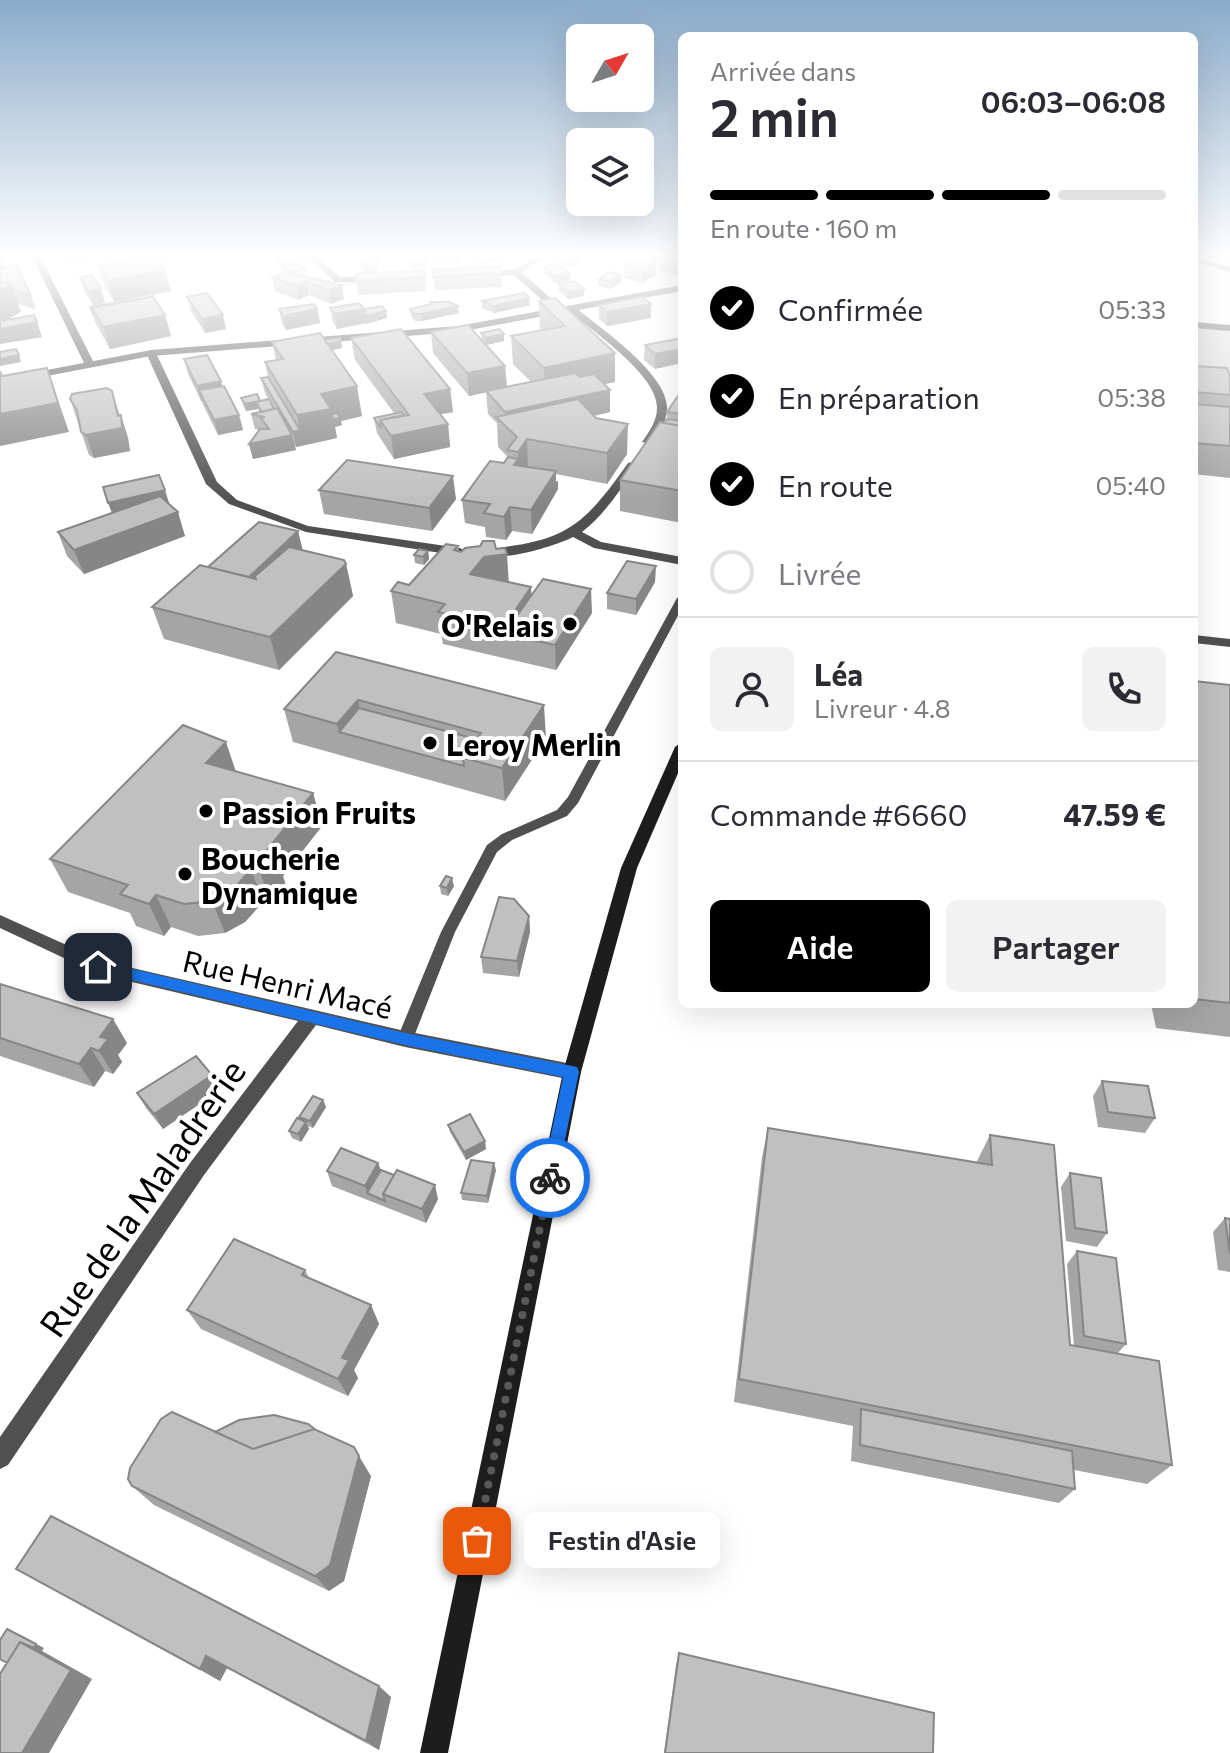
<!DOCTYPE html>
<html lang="fr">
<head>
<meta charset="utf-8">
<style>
  :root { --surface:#fff; --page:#f2f2f3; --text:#2b2b33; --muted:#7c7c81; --line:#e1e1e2; --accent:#000 }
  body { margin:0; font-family:Commissioner,sans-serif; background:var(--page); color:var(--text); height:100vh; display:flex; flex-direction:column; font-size:30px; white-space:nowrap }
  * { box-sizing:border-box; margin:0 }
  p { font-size:26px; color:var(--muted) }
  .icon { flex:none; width:44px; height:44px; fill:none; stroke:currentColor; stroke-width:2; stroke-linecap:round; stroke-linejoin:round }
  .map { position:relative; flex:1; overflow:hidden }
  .side { position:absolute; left:678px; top:32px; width:520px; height:976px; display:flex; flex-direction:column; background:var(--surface); border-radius:12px; box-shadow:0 8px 32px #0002 }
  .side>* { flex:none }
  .needle { width:52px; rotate:51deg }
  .buttons { position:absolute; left:566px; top:24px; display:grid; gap:16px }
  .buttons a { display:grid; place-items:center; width:88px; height:88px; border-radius:12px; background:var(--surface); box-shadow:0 8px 32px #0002; font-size:40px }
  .pin { position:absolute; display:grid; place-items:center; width:68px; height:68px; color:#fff; margin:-34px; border-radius:16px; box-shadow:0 4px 12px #0006 }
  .courier { position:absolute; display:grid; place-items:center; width:80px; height:80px; margin:-40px; border:6px solid #1a73e8; border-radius:50%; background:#fff; color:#222; box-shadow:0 2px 10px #0007 }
  .bubble { position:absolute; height:56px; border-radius:12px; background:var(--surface); box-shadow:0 8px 32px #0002; font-size:26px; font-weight:600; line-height:56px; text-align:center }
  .overview em { font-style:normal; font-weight:600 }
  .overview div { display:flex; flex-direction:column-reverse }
  .overview { display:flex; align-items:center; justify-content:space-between; height:136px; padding:0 32px }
  h1 { font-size:52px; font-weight:600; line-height:60px }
  .bar { display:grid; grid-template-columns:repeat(4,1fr); gap:12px 8px; align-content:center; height:96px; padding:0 32px }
  .bar i { height:10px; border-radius:6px; background:var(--line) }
  .bar .on { background:var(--accent) }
  .bar p { grid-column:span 4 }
  .line { display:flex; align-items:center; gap:20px; padding:0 32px; border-top:2px solid var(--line) }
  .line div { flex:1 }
  .round { display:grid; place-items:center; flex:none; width:84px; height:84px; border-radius:12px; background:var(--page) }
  ol { padding:0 32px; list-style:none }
  li { display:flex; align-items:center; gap:24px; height:88px }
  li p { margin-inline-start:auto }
  li .icon { padding:8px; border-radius:50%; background:var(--accent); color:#fff; stroke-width:4 }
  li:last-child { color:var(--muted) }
  li i { width:44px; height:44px; border:4px solid var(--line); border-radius:50% }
  .primary-button { display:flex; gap:16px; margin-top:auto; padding:16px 32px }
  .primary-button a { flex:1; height:92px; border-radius:12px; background:var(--accent); color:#fff; font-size:32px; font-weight:600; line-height:92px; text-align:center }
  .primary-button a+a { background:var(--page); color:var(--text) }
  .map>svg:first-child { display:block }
</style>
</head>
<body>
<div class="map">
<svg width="1230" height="1753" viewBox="0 0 1230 1753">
  <rect width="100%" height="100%" fill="#fff"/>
  <!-- green -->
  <path fill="#d7d7d7" d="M1194,327L1230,331V371L1194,369Z"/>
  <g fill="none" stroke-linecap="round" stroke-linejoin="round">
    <!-- service -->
    <path fill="#505050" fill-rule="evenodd" d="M682,595V608L578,803L567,816L512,840L497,852L455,932L411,1044L405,1046L399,1044L397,1039L441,932L487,845L502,834L557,810L568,797L677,598Z"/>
    <!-- minor -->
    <path fill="#505050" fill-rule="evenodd" d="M32,256H40L94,363L92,365L84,363Z
      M307,256H316L340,277H376L380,280L376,283L335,282Z
      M539,256H549L521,272L563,309V313H557L514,275L480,277L476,274L480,271L514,270Z
      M1194,257L1230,267V272L1194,262Z
      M569,307H575C600,328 670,375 667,410C666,423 658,434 651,444L642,442C649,432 657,421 657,408C658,375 592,331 569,311Z
      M1194,322L1230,325V331L1194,328Z
      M151,350L156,353L217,482L237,500L308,526L460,548L466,552L460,556L306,532L229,504L206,484L146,353Z
      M632,462L637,465C621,489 605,514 582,532L601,542L682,557V565L594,548L573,537C556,546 497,564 481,553L487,549C566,541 583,527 628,463Z
      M1194,635L1230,639V647L1194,643Z
      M0,915L102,961L405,1031L572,1064L579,1066L581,1072L579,1078L572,1080L405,1047L316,1025L204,1175L8,1465L0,1469V1437L190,1163L298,1021L98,974L0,928Z"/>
    <!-- tertiary -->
    <path fill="#505050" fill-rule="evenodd" d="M682,285V291L458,332L151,356L0,385V379L151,350L458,326Z"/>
    <!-- secondary -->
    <path fill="#1d1d1d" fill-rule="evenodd" d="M682,742V764L637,868L581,1072L448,1753H420L563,1072L621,868L675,747Z"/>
  </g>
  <!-- wall -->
  <path fill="#a5a5a5" d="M112,256H165L166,259L158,261L171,291L114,302L105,287L99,266L129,261L127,258L113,260Z
    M276,256H290L305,270L306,277L344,299L331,304L309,295L298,300L275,291L272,277L285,273L279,265Z
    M337,256H360V257L338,258Z
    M437,256H461L459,263H438Z
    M475,256H506L507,260L482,264L475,259Z
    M561,256H584V260L572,267L559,264V257Z
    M429,258L427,268H410L409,261Z
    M656,261V275L642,283L624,278V264Z
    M682,263V276H681L661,271V265Z
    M379,265L378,273L424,270L426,291L358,295L356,281L363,274L361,267Z
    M500,266L502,287L435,290L433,270Z
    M544,266L570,273V280L555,283L544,273Z
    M5,267L31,296L36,310L18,304L21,312L6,320L42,337L0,344Z
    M80,277L105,303L93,305L84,290Z
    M598,279L621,282L610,289L598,286Z
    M559,284L584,289V296L568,299L559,291Z
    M681,294H682V323L680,322Z
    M187,297L226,329L205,333L191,311Z
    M555,298L615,382L604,384L610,412L594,416L627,454L607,484L556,474V481H558V489L532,534L512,531L506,540L486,537L485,527L465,523L462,500L504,463L508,457L498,447L497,423L488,414L486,392L469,396L433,353L431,332L482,340L481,333L504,334V341L486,345L505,366L507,387L531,382L513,364L511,336L542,330L540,329L539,301Z
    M482,301L530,305L494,313L482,308Z
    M430,302L459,313L422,321H415L411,316L410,309L430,305Z
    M599,305L651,318L607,326L599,319Z
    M90,307L165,315L171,336L110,349L95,322Z
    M330,308L364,309L387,318L337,329L333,322Z
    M279,309H317L320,323L286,330L282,324Z
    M340,338L342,348L332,350L362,416L341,421L342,425L335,427L337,438L296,447L294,443L296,450L253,459L249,444L259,430L255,429L251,414L260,412L258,409L246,411L243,405L241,398L260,401L268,399L265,393L261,378L268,377L265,362L276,360L272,342Z
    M351,338L450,389L453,412L440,414L448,424L450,447L394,459L377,433L374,418L394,413L355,360Z
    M682,338L655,369L644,360L645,345Z
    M184,359L221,381L222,386L239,415L243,430L218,435L188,374Z
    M1194,366L1230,376V478L1194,474Z
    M682,390V523L620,511V480L664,423L667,419V412Z
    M70,399L120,415L128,438L130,451L94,458L89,455Z
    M319,490L456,499L432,531L324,514Z
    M170,505L185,536L84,574L67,556L58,532Z
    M298,531L302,550L346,564L353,596L279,670L164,639L152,607L208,567Z
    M458,546L459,551L532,595L592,613L556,670L443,644L441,634L396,623L391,591L409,585Z
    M428,551L429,559L424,565L415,563L414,555Z
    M655,582L636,615L607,609V593Z
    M336,652L546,738L505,801L293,742L284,709Z
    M1194,681L1230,685V1037L1156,1028L1151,1004H1194Z
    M236,772L313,793L322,826L283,876L286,886L271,905L263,902L245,922L225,933L198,936L171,927L164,936L136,926L130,913L68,892L50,859Z
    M440,886H454L448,896L441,894Z
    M529,916L530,932L519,977L483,973L481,957Z
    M0,984L127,1043L118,1055L122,1062L113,1074L105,1071L94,1087L0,1056Z
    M212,1075L220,1090L163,1129L146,1108L137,1093Z
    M1102,1081L1155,1118L1145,1133L1098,1127L1093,1096Z
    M323,1100L326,1107L313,1128L308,1126L309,1129L301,1142L292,1138L289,1131L300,1119L299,1117Z
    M448,1125L486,1149L466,1160L450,1132Z
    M768,1128L976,1163L990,1135L1070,1345L1074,1346L1067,1264L1077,1251L1126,1344L1117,1354L1172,1465L1147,1484L1074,1470L1075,1489L1059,1503L851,1461L853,1426L734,1402L762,1157Z
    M378,1163L381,1170L438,1199L426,1223L332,1186L327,1171Z
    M496,1170L488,1203L462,1200L461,1193Z
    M1070,1173L1107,1233L1097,1247L1066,1241L1061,1187Z
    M1225,1218L1230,1219V1272L1218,1270L1213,1232Z
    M305,1270L309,1278L371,1305L379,1324L354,1370L358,1378L348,1396L201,1329L187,1310Z
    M215,1432L371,1476L344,1581L329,1591L154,1505L132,1486Z
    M16,1569L391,1697L379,1750L227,1668L220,1681Z
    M679,1653L933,1753H664L676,1665Z"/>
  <!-- shaded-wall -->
  <path fill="#868686" d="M0,256L8,275L0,279Z
    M65,256H97V257L67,262Z
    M112,256H126L127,258L113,260Z
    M129,256H165L166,259L132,265Z
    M481,256H506L507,260L482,264Z
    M580,256H584V260L572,267V260Z
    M656,261V275L642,283V269Z
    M165,270L171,291L114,302L108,281Z
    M570,273V280L555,283L554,276Z
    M621,275V282L610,289V282Z
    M306,281L309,295L298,300L296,286Z
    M11,285L21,312L0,323V290Z
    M342,285L344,299L331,304L329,290Z
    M101,289L105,303L93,305L88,291Z
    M584,289V296L568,299V292Z
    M529,298L530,305L494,313L493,306Z
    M651,304V318L607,326V312Z
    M458,306L459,313L422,321V314Z
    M317,309L320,323L286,330L283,316Z
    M364,309L366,323L337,329L335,314Z
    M386,311L387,318L366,324L365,316Z
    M165,315L171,336L110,349L103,327Z
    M223,315L226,329L205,333L202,319Z
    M37,322L42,337L0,344V329Z
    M504,334V341L486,345L485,338Z
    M341,341L342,348L323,352L322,345Z
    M682,349V363L655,369V354Z
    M615,353V382L545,397L544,368Z
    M19,355L21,362L0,366V359Z
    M505,366L507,388L469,396L467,373Z
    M47,368L69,432L0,446V414Z
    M221,381L225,396L199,390L202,401H201L197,386Z
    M357,386L362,416L341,421L342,425L335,427L337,438L296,447L293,432L300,430L297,415L321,394Z
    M450,389L453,412L427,417L424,394Z
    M610,390V412L513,434L506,427L505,412Z
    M112,391L122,423L121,415L128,438L130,451L94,458L86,435L118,416Z
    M256,402L258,409L246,411L245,404Z
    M239,415L243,430L218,435L214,420Z
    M448,424L450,447L394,459L391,436L386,429Z
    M628,424L627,454L607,484V453Z
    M292,435L296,450L253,459L249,444Z
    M527,439L528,469L514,465L518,459V452Z
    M556,471V483L558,481V489L532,534L531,510Z
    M453,476L456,499L432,531L429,508Z
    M165,490L170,506L114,518L108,503Z
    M510,507L512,531L506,540L504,517Z
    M178,512L185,536L84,574L74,550Z
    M298,531L304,555L260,597L243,583Z
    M428,551L429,559L424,565L423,557Z
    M507,554L509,586L470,574L484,557Z
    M346,564L353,596L279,670L270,637Z
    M656,566L655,582L636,615V599Z
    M531,587L533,619L504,634V627Z
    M591,589L592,613L556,670L555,645Z
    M358,700L365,733L339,732L345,756L337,724Z
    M544,705L546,738L505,801L502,768Z
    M226,742L237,775L206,763Z
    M313,793L322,826L283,876L286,886L271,905L260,872L267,850Z
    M251,869L263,902L245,922L225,933L212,901Z
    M452,878L454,886L448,896L447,888Z
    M156,895L171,927L164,936L149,904Z
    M529,916L530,932L519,977L517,961Z
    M113,1019L127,1043L118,1055L122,1062L113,1074L99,1051L100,1037Z
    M91,1048L105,1071L94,1087L79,1064Z
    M212,1075L220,1090L163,1129L154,1114Z
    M323,1100L326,1107L313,1128L310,1121Z
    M306,1122L309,1129L301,1142L298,1134Z
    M485,1141L486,1149L466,1160L464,1152Z
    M378,1163L383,1178L367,1193L365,1186Z
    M494,1163L496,1170L488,1203L487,1196Z
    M435,1185L438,1199L426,1223L422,1209Z
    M371,1305L379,1324L354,1370L358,1378L348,1396L338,1379L342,1358Z
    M359,1456L371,1476L344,1581L329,1591L315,1576Z
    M7,1629L44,1648L42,1651L92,1679L49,1753H22Z
    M206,1656L227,1668L220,1681L200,1669Z
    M379,1686L391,1697L379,1750L366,1741Z"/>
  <!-- building -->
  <path fill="#c0c0c0" stroke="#868686" stroke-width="2" d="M155,256L165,270L108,281L99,266Z
    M290,256L305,270L287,271L278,258Z
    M363,256L378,258L377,266L361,267Z
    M410,256H427L426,261H409Z
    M561,256H580L572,260L559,257Z
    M632,260L656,261L642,269L624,264Z
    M670,260L682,263V269L661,265Z
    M16,264L31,296L13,290L11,285L0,281V269Z
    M559,264L570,273L554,276L544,266Z
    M500,266L501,273L433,277V270Z
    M424,270L425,277L356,281V274Z
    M286,272L342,285L329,290L306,281L296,286L272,277Z
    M609,272L621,275L610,282L598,279Z
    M92,275L101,289L88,291L80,277Z
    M0,281L11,285L0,290Z
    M574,281L584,289L568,292L559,284Z
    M207,293L223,315L202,319L187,297Z
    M524,293L529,298L493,306L482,301Z
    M153,296L165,315L103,327L92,308Z
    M150,297L92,308L94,315L90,307Z
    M642,297L651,304L607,312L599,305Z
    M555,298L615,353L544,368L511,336L565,326L539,301Z
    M430,302H449L458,306L422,314H414L410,309L432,304Z
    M359,303L364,309L335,314L330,308Z
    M314,304L317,309L283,316L279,309Z
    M382,306L386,311L365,316L364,309L360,310Z
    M34,315L37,322L0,329V321Z
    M468,325L505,366L467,373L431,332Z
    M401,329L450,389L424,394L448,424L391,436L380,420L409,415L351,338Z
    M499,329L504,334L485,338L481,333Z
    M320,333L357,386L321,394L331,409L297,415L265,362L283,359L272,342Z
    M340,338L341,341L327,344L325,340Z
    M682,338V349L655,354L645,345Z
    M16,349L19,355L0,359V352Z
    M207,355L221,381L197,386L184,359Z
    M1194,366L1227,368L1230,376V395L1194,392Z
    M47,368L58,403L0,414V371L2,376Z
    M575,373L580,377L594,374L610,390L505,412L486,391Z
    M268,377L300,430L293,432L261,378Z
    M224,386L239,415L214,420L199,390Z
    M107,388L112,391L118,416L121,415L122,428L86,435L81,432L77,410L70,399L72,394Z
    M682,390V414L667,412Z
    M257,394L260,401L245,404L241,398Z
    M269,399L274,409L262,412L256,402Z
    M578,399L596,418L628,424L607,453L527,439L518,452L507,450L517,437L496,417Z
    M1194,404L1230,407V446L1194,443Z
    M277,408L292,435L249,444L260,429H269L261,418L265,417L251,414Z
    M402,412L404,415L380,420L381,428L374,418Z
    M337,413L340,418L333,419L332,414Z
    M667,419L682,421V426L664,423Z
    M660,422L682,426V491L620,480Z
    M508,457L518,459L514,465L556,471L531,510L510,507L504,517L484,513L490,504L462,500L490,461L504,463Z
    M347,460L453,476L429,508L319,490Z
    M159,475L165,490L108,503L103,487Z
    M160,496L178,512L74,550L58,532Z
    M259,522L298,531L249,577L208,567Z
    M483,541H494L496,549L505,548L507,554L484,557L470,574L531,587L504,627L438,612L445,604L391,591L398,582L409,585L446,544L458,546L454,550L461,552L465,548L480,546Z
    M289,547L344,560L346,564L270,637L152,607L200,565L256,579L255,576Z
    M419,549L428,551L423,557L414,555Z
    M627,561L656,566L636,599L607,593Z
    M543,579L591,589L555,645L504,634Z
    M336,652L544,705L502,768L463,758L481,733L358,700L337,724L284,709Z
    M1194,681L1230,685V1003L1194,999Z
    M359,708L476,739L463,758L464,766L339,732Z
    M183,725L226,742L206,763L313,793L267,850L276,853L260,872L251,869L233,890L212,901L184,904L156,895L149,904L120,894L128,885L50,859Z
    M446,876L452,878L447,888L440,886Z
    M499,897L514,899L529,916L517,961L481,957Z
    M0,984L113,1019L100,1037L108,1039L99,1051L91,1048L79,1064L0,1038Z
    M196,1056L212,1075L154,1114L137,1093Z
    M1102,1081L1148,1086L1155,1118L1108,1112Z
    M313,1096L323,1100L310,1121L299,1117Z
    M470,1114L485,1141L464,1152L448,1125Z
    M297,1118L306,1122L298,1134L289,1131Z
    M768,1128L992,1165L990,1135L1054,1145L1070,1345L1159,1361L1172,1465L739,1379Z
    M341,1148L378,1163L365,1186L327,1171Z
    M471,1160L494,1163L487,1196L461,1193Z
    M381,1170L394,1175L383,1194L385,1201L367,1193Z
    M397,1170L435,1185L422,1209L383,1194Z
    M1070,1173L1101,1178L1107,1233L1075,1228Z
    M1225,1218L1230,1219V1254Z
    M234,1239L305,1270L302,1275L371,1305L342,1358L349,1360L338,1379L187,1310Z
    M1077,1251L1116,1258L1126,1344L1084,1336Z
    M861,1409L1072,1451L1075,1489L860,1445Z
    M172,1412L253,1449L314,1429L354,1447L359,1456L330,1565L315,1576L132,1486L128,1479L130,1468L161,1419Z
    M274,1415L308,1424L316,1430L314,1429L253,1449L215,1432L239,1420Z
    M51,1516L379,1686L366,1741L206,1656L200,1669L16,1569Z
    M7,1629L36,1644L34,1648L20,1642L7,1663L0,1659V1640Z
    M20,1642L71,1670L22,1753H0V1674Z
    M679,1653L934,1713L933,1753H665Z"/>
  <!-- sky -->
  <linearGradient id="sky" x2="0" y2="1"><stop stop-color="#8aabca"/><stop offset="0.51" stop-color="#fff"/><stop offset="1" stop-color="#fff" stop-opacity="0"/></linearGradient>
  <rect width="1230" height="501" fill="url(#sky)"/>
  <!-- route -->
  <path fill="#1a73e8" d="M98,961L405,1033L577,1067L579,1072L556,1183H545L542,1178L563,1077L405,1045L98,972L91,967Z"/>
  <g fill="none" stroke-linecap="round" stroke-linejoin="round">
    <!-- done -->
    <path stroke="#595959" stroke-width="8" stroke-dasharray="0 14.4" d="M477,1541L550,1178"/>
  </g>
  <!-- markers -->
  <g fill="#000" stroke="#fff" stroke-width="3">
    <circle cx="570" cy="624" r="8"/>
    <circle cx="430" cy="743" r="8"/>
    <circle cx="206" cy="811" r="8"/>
    <circle cx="185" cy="874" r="8"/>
  </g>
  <g text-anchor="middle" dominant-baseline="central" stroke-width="8" stroke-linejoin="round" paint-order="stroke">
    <!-- poi labels -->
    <g font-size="30" font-weight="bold" fill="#000" stroke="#fff" text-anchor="start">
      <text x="554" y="624" text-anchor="end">O'Relais</text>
      <text x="446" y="743">Leroy Merlin</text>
      <text x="222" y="811">Passion Fruits</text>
      <text x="201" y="857">Boucherie<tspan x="201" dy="34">Dynamique</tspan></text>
    </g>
    <!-- street labels -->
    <g font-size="30" fill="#000" stroke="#fff">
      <text transform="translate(288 983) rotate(13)">Rue Henri Macé</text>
    </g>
    <!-- near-street labels -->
    <g font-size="36" fill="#000" stroke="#fff">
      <text transform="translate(141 1197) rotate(-55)">Rue de la Maladrerie</text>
    </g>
  </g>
</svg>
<div class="buttons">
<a><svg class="needle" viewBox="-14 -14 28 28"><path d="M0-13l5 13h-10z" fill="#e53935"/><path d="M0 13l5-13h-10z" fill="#7c7c81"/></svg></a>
<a><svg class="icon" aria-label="layers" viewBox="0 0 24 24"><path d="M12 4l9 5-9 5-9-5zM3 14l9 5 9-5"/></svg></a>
</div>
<div class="pin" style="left:477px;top:1541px;background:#ea580c"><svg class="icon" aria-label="bag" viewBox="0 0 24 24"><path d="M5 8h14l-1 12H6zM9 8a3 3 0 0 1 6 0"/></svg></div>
<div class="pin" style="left:98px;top:967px;background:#1f2937"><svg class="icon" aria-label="home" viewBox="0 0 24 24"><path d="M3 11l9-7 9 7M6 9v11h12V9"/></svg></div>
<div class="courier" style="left:550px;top:1178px"><svg class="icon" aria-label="bike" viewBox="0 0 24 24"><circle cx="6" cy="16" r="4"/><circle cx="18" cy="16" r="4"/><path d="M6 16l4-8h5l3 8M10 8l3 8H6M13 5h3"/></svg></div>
<div class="bubble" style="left:524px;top:1512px;width:196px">Festin d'Asie</div>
<section class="side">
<div class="overview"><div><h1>2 min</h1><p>Arrivée dans</p></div><em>06:03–06:08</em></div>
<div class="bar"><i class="on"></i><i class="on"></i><i class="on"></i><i></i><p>En route · 160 m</p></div>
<ol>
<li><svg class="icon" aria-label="check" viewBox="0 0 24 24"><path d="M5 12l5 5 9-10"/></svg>Confirmée<p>05:33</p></li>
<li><svg class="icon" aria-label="check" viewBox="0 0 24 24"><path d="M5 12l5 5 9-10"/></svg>En préparation<p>05:38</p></li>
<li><svg class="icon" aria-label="check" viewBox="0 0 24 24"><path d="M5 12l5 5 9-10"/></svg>En route<p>05:40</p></li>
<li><i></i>Livrée</li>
</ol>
<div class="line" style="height:144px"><a class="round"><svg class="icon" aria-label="person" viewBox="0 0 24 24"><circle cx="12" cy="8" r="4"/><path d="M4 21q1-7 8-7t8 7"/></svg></a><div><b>Léa</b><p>Livreur · 4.8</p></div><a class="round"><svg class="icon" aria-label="phone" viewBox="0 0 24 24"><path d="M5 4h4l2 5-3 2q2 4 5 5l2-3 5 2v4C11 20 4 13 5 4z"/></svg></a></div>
<div class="line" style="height:104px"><div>Commande #6660</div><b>47.59 €</b></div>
<div class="primary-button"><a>Aide</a><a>Partager</a></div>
</section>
</div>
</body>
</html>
